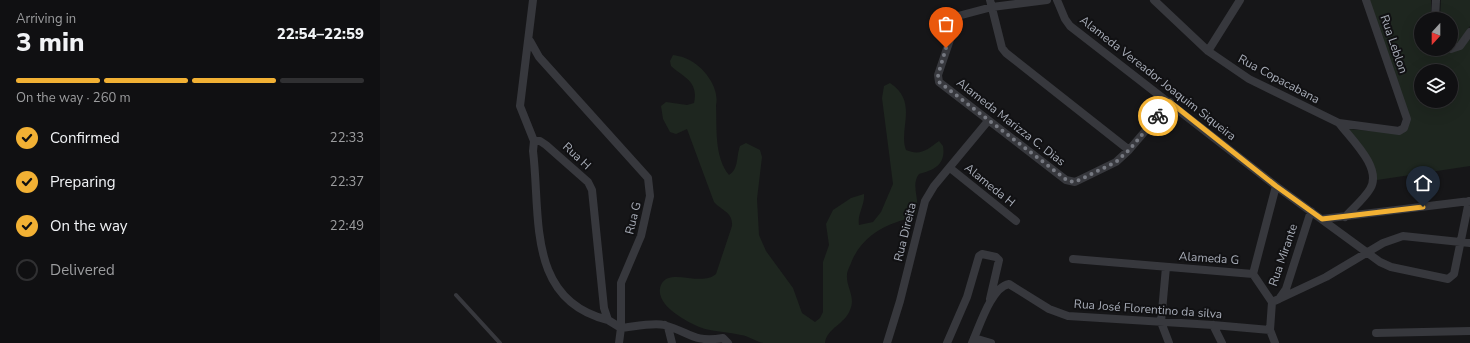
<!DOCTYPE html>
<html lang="en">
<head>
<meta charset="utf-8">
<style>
  :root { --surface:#101012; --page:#1e1e20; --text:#f1f3f6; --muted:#9c9d9f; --line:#303032; --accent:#f2b134 }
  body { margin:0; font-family:"Nunito Sans",sans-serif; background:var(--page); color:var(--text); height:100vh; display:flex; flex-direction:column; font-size:15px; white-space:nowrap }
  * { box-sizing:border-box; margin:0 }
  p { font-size:13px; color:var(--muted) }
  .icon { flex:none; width:22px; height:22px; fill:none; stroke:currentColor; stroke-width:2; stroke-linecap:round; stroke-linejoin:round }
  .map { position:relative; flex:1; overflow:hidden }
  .details { display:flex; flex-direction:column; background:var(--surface); width:380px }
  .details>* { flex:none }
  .needle { width:26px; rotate:201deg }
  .tools { position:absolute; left:1034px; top:12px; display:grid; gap:8px }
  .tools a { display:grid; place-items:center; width:44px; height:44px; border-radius:50%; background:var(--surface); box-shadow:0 4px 16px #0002,0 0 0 1px var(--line); font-size:20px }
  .pin { position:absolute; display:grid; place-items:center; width:34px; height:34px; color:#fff; margin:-41px -17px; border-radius:50% 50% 50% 0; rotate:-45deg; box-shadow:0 0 4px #0007 }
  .pin .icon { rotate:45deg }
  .courier { position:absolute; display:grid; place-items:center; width:40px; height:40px; margin:-20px; border:3px solid #f2b134; border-radius:50%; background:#fff; color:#222; box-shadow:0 1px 5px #0007 }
  .head em { font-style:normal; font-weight:800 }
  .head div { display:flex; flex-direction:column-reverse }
  .head { display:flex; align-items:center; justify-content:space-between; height:68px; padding:0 16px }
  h1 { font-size:26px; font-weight:800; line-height:30px }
  .bar { display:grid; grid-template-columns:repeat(4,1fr); gap:6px 4px; align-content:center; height:48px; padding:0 16px }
  .bar i { height:5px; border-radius:3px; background:var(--line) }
  .bar .current { background:var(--accent) }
  .bar p { grid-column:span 4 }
  ol { padding:0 16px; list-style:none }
  li { display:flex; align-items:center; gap:12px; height:44px }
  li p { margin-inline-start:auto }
  li .icon { padding:4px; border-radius:50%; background:var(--accent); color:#111; stroke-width:4 }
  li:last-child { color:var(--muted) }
  li i { width:22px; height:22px; border:2px solid var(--line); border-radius:50% }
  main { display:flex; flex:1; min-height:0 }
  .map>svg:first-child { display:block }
</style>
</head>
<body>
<main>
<section class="details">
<div class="head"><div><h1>3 min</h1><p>Arriving in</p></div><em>22:54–22:59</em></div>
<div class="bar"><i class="current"></i><i class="current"></i><i class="current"></i><i></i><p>On the way · 260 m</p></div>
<ol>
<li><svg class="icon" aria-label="check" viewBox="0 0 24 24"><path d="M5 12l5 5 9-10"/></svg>Confirmed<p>22:33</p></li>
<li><svg class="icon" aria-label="check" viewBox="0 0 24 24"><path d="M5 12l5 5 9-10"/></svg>Preparing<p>22:37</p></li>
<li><svg class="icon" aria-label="check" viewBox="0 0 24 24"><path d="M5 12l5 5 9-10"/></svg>On the way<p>22:49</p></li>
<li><i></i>Delivered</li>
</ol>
</section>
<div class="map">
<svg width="1090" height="343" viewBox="0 0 1090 343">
  <rect width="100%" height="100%" fill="#161618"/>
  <!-- green -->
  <path fill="#1e261f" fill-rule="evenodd" d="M989,0H1051V19H1041V49H1065L1069,51L1090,39V166L997,180L966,129L1020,133L1028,124ZM1041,71H1071V101H1041Z
    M1061,0H1090V26L1078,44L1071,45V19H1060Z
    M293,55C297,56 301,56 305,58C322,64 340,87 336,105C337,127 334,157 349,175C359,169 356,157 360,146L366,143L380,150L382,157L377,199L379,235L386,251L413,288L422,313L435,322L440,318L443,312V262L449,245L446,224L453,210L471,198L484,194C485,205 477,214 479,225L493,222L501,212L513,184L502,98L504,86L510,83C539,102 518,129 526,150C540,156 547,150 559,141L563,146C566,164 555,170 539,174C530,186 541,200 536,214C530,219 524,219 517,222C496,229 479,242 471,263C470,266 467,271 467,275C466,287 476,297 470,310C465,324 447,328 445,343C426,343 404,343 384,343C376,342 369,336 361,335C349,332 337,332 325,329C310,324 270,304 282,283C291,268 322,287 336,274L352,226C353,212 342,211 334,202L307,129L296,134L290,132L283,119L281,106L286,102L307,105L314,103C319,81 303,77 291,66L290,61Z"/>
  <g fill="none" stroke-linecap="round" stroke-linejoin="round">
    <!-- service -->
    <path stroke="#37383d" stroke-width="4" d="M76,295L120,343"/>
    <!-- minor -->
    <path stroke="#37383d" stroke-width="8" d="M153,0L140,106L154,141
      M610,0L622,48L626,53L749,150
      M667,0L612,7L578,16L558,75L559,82L686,180L695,182L736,162L749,150L790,102
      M677,0L685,19L690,26L896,186L1000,262L1011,267L1068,279L1074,274L1089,201
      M774,0L828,51L869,79L959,123L1019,131L1024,128L1027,119L986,0
      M1055,19L1056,0
      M150,41L159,57L268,178L270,196L261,236L241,283V328C252,327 274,322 284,325C310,332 312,343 343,338L348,343
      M1071,49L1080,46L1090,32
      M828,51L860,0
      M959,123C971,139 1003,168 990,189C984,199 973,208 965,217
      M154,141H160L166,145L208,182L212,190L224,308L228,320L241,328L239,343
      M154,141L153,151C161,216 146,300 228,320
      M570,168L636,221
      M942,219L1090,201
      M693,259L873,274L896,186
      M786,267L781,322L789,343
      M873,274L892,302L890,330L895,343
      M899,299L946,277L1003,243L1023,236L1090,243
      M892,302L899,299L906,289L931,211
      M285,325L288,327L292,343
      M833,325L842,343
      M996,333L1090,331
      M594,338L611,343
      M507,343L520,301L545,201L554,186L608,121
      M567,343L587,297L599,256L602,254L616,257L619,260L610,299
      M592,343C599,328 611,287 629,284L669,309L688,316L833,325L890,330"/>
  </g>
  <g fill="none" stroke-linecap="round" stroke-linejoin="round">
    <!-- done -->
    <path stroke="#757880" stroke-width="4" stroke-dasharray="0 7.2" d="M566,48L558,75L559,82L688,181L695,182L736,162L749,150L778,116"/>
    <!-- route -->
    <path stroke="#f2b134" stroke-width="5" d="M778,116L790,102L896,186L942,219L1043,207"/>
  </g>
  <g text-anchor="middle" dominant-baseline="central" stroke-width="4" stroke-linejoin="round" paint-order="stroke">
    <!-- street labels -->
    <g font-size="12" fill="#a8adb8" stroke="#111113">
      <text transform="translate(1014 44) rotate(71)">Rua Leblon</text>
      <text transform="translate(778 78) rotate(38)">Alameda Vereador Joaquim Siqueira</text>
      <text transform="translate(899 79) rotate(28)">Rua Copacabana</text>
      <text transform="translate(631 122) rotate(38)">Alameda Marizza C. Dias</text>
      <text transform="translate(197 156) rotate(43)">Rua H</text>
      <text transform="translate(610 185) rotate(39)">Alameda H</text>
      <text transform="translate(253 218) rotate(-76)">Rua G</text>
      <text transform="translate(525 232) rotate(-76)">Rua Direita</text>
      <text transform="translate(903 255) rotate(-71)">Rua Mirante</text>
      <text transform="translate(829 258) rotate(4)">Alameda G</text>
      <text transform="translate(768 309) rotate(4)">Rua José Florentino da silva</text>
    </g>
  </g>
</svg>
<div class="tools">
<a><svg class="needle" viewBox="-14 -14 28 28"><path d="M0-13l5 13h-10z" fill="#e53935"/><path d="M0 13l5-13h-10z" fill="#9c9d9f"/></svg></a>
<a><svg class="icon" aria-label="layers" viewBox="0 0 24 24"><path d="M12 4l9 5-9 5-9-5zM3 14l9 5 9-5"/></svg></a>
</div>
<div class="pin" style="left:566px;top:48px;background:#ea580c"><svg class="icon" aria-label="bag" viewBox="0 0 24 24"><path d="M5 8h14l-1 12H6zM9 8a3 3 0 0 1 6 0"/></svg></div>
<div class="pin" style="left:1043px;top:207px;background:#1f2937"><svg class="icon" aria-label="home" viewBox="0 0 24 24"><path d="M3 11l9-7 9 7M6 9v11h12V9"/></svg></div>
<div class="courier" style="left:778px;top:116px"><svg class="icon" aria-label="bike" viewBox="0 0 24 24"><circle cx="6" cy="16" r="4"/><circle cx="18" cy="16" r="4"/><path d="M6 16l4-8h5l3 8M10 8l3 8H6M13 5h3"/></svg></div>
</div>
</main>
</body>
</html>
